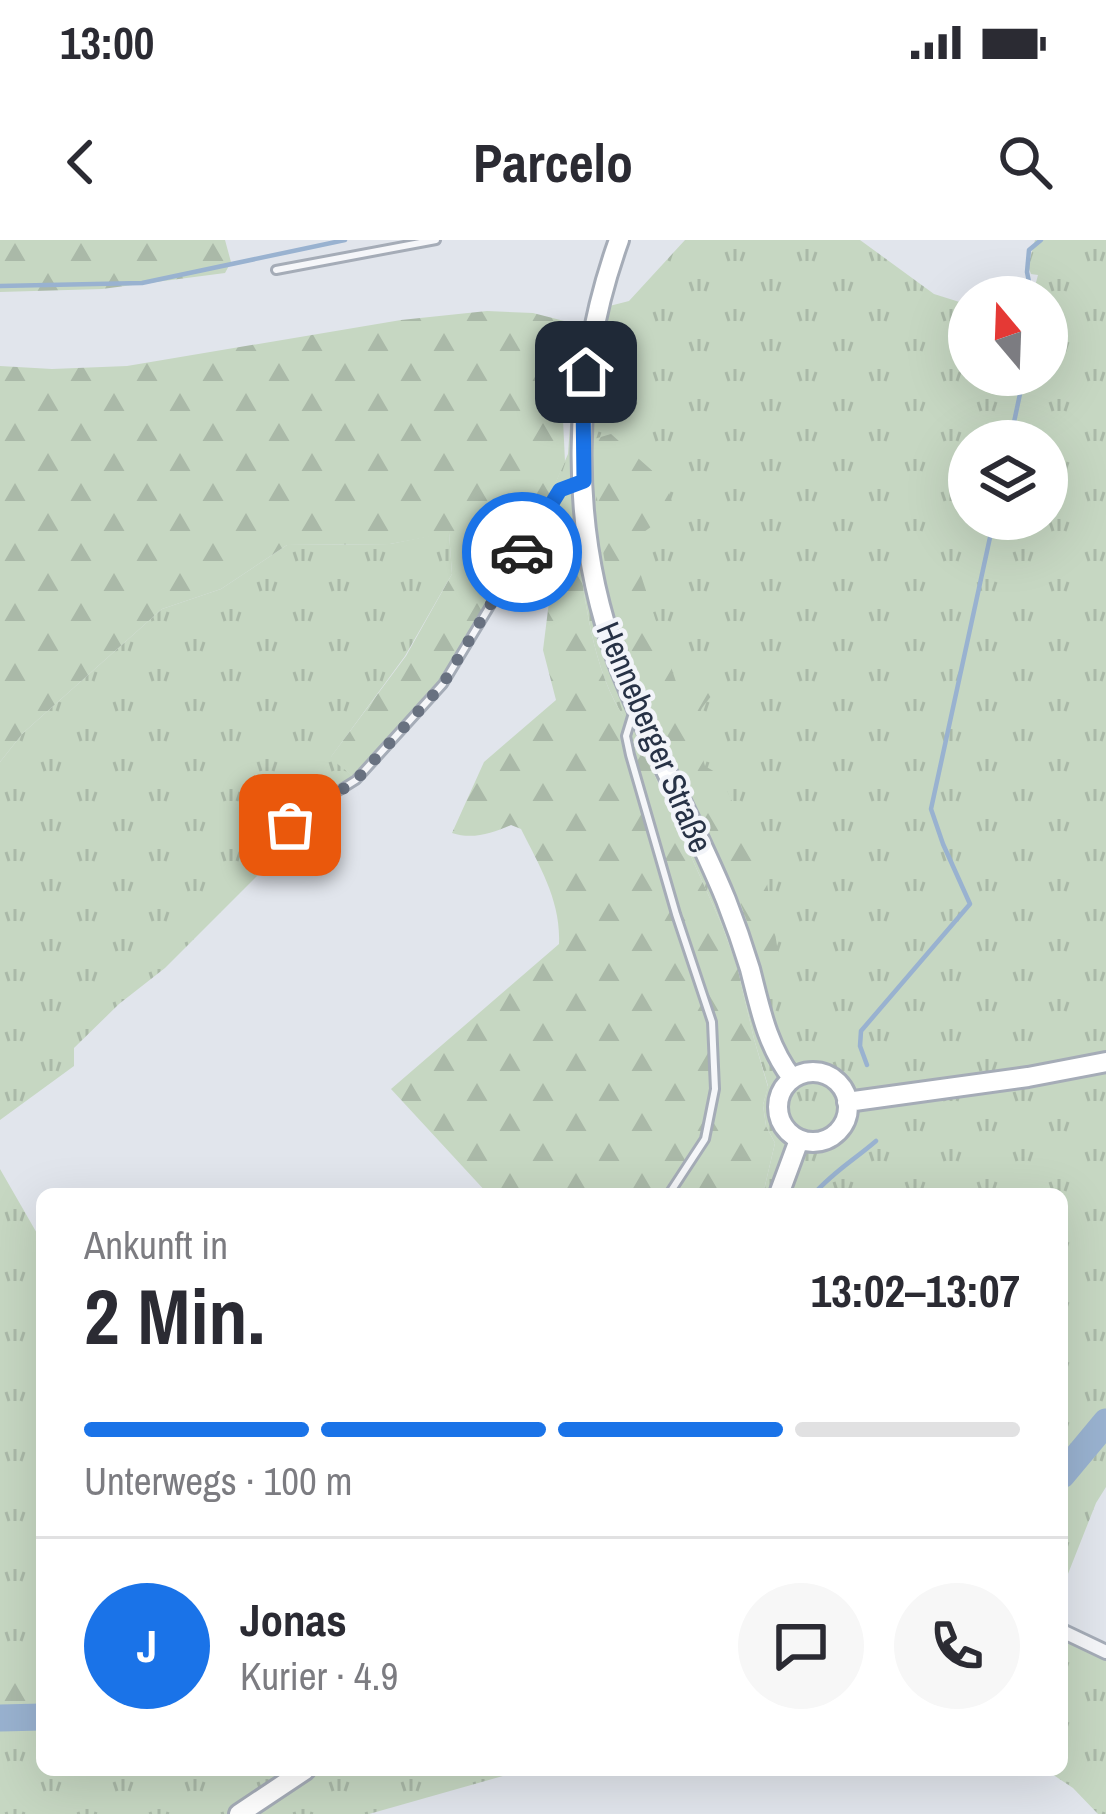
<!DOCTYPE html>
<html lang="de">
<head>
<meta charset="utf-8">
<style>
  :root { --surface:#fff; --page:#f7f7f7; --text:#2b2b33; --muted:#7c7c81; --line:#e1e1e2; --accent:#1a73e8 }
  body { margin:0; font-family:"Archivo Narrow",sans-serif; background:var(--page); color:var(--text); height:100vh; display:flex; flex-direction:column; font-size:45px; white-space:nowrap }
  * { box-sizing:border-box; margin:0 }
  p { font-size:39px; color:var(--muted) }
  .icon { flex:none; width:66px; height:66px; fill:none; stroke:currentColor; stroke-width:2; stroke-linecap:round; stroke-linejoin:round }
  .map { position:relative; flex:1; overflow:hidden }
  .sheet { position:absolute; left:36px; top:948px; width:1032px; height:588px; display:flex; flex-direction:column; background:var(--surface); border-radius:18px; box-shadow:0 12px 48px #0002 }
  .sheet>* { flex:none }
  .needle { width:78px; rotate:341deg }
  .tools { position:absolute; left:948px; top:36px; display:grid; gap:24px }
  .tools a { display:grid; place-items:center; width:120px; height:120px; border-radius:50%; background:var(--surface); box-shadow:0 12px 48px #0002; font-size:60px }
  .pin { position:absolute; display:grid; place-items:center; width:102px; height:102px; color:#fff; margin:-51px; border-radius:24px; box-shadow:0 6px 18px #0006 }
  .courier { position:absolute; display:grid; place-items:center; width:120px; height:120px; margin:-60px; border:9px solid #1a73e8; border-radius:50%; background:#fff; color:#222; box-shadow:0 3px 15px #0007 }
  .summary em { font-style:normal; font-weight:800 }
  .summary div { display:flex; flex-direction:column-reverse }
  .summary { display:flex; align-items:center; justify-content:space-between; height:204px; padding:0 48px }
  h1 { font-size:78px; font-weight:800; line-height:90px }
  .bar { display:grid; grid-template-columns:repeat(4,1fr); gap:18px 12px; align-content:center; height:144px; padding:0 48px }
  .bar i { height:15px; border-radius:9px; background:var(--line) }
  .bar .current { background:var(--accent) }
  .bar p { grid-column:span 4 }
  .line { display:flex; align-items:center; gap:30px; padding:0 48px; border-top:3px solid var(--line) }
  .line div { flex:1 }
  .round { display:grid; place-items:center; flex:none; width:126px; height:126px; border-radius:63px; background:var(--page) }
  .status { display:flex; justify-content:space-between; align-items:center; height:84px; padding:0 60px; background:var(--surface); direction:ltr }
  .status svg { height:33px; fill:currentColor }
  header { display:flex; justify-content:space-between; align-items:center; height:156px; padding:0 48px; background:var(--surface); font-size:54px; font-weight:800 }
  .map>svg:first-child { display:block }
</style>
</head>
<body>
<div class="status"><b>13:00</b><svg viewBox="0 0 49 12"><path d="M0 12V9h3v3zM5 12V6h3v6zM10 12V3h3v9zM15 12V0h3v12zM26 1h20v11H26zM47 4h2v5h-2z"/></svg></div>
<header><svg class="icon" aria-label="back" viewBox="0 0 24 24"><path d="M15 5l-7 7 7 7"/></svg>Parcelo<svg class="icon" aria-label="search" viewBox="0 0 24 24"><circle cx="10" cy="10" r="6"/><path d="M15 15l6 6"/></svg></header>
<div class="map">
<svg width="1106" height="1574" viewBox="0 0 1106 1574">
  <defs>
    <pattern id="grass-tufts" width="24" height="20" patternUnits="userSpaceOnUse" patternTransform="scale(3)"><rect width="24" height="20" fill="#c6d7c2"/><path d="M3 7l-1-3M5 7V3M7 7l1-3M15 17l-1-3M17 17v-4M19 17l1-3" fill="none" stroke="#aab9a8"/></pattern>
    <pattern id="forest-firs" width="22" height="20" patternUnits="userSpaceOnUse" patternTransform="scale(3)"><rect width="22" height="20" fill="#c6d7c2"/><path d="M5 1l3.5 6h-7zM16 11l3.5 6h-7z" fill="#aab9a8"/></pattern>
  </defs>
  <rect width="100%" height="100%" fill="#e1e5ec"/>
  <!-- grass -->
  <path fill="url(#grass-tufts)" fill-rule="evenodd" d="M685,0H860L934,54L969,65V135H1047V57H1032L1038,35L1031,34L1028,26L1035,0H1106V1247L1096,1263L1062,1349V954H763L775,903L766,886L763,865L768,846L754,799L737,726L722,685L635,492C628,482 619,471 614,460C587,406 580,325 573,265L543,271L568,214L572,157L586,72L629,61ZM969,201H1047V279H969Z
    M449,292L452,334L405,416L331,517L354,537C321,555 260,573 274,619L165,728L119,764L74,808V826L0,880V522L23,493L162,369L221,349L287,305L390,304Z
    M0,929L42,1002V1530H524L369,1574H0Z
    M1062,1396L1106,1417V1574H1098L1073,1548L1046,1530H1062Z"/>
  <!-- forest -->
  <path fill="url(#forest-firs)" d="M0,0H225L231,22L225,33L102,49L0,52Z
    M487,71L533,73L576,84L568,124L563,179L565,222L543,271L438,442L354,537L330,518L406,416L452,334L449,293L390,304L287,305L221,349L162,369L23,493L0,522V126L52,129L127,126L401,80Z
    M611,194L666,243L673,265L655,284L630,302L679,451L715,443C714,456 709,458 702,468C691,486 700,508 705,526L720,535L766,637L782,737L763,735C756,712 750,688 741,665C706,571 653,484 621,388C601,328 596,262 594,199Z
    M573,264C580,325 587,406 614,460C619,471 628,481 635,492L722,685L737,726L754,799L768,847L763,865L766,886L775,903L763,954H488L391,849L559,704C561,661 540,627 521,589L511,585C492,593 473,600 452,593L484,522L556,460L543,410L561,266Z
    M1106,1163V1199L1062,1268V1199Z
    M0,1441H42V1494L0,1500Z"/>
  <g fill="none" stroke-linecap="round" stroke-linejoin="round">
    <!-- stream -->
    <path stroke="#99b2d0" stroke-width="4.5" d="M0,46L142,43L345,0
      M1032,57L1027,32L1029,10L1041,0
      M1010,201L1024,135
      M867,825L860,806L861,791L970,664L943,604L931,569L994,279
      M814,954C833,932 854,920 876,901"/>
    <!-- river -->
    <path stroke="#99b2d0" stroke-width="27" d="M1062,1235L1106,1182
      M0,1478L42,1477"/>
    <defs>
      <path id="lane" d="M276,30L436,0
        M633,473L626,496L630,515L676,674L712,782L715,849L705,899L669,954
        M290,609L285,593L297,577L356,540L443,444L560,250L577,242"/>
      <path id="street" d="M1062,1391L1106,1412"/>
      <path id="secondary" d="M619,0C571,133 568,287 617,420C648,502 693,579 726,660C735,683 743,706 750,729C760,768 767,806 792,838
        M778 867a35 35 0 1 1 70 0a35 35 0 1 1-70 0Z
        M847,862L1028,837L1106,822
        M779,954L799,900
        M239,1574L305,1530"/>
    </defs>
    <!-- lane casing -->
    <use href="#lane" stroke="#a5acb7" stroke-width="12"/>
    <!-- street casing -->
    <use href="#street" stroke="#a5acb7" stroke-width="18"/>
    <!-- secondary casing -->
    <use href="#secondary" stroke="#a5acb7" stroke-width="24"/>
    <!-- lane -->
    <use href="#lane" stroke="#f5f6f9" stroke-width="6"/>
    <!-- street -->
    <use href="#street" stroke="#f5f6f9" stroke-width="12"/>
    <!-- secondary -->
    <use href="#secondary" stroke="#fff" stroke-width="18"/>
  </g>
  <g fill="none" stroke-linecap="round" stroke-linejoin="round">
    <!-- done -->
    <path stroke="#687180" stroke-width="12" stroke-dasharray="0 21.6" d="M290,585L356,540L443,444L522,312"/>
    <!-- route -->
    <path stroke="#1a73e8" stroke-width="15" d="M522,312L560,250L584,241L583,158L586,132"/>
  </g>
  <g text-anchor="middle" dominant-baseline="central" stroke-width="9" stroke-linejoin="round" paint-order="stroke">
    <!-- street labels -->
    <g font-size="33" fill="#273246" stroke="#f2f4f9">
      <text transform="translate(655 497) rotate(67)">Henneberger Straße</text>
    </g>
  </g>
</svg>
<div class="tools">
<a><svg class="needle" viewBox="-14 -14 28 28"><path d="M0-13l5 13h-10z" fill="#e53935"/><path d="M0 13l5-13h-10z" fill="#7c7c81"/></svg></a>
<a><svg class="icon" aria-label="layers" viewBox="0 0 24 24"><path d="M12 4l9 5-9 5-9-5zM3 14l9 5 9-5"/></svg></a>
</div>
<div class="pin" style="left:290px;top:585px;background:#ea580c"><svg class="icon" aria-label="bag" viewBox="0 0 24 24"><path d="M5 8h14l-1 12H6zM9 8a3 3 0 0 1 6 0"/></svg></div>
<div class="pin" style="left:586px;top:132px;background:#1f2937"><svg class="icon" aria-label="home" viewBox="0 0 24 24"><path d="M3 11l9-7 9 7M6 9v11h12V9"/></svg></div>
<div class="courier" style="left:522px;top:312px"><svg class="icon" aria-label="car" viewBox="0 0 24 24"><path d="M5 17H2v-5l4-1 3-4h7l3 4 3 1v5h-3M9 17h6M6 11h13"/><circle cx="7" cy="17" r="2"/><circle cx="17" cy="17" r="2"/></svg></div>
<section class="sheet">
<div class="summary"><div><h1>2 Min.</h1><p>Ankunft in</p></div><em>13:02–13:07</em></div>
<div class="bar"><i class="current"></i><i class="current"></i><i class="current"></i><i></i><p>Unterwegs · 100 m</p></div>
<div class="line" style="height:216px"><b class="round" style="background:var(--accent);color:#fff">J</b><div><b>Jonas</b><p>Kurier · 4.9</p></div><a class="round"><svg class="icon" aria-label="chat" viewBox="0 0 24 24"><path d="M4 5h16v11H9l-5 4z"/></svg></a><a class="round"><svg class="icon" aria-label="phone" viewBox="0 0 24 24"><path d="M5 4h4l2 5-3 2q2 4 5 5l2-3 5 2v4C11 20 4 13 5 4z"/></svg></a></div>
</section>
</div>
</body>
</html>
